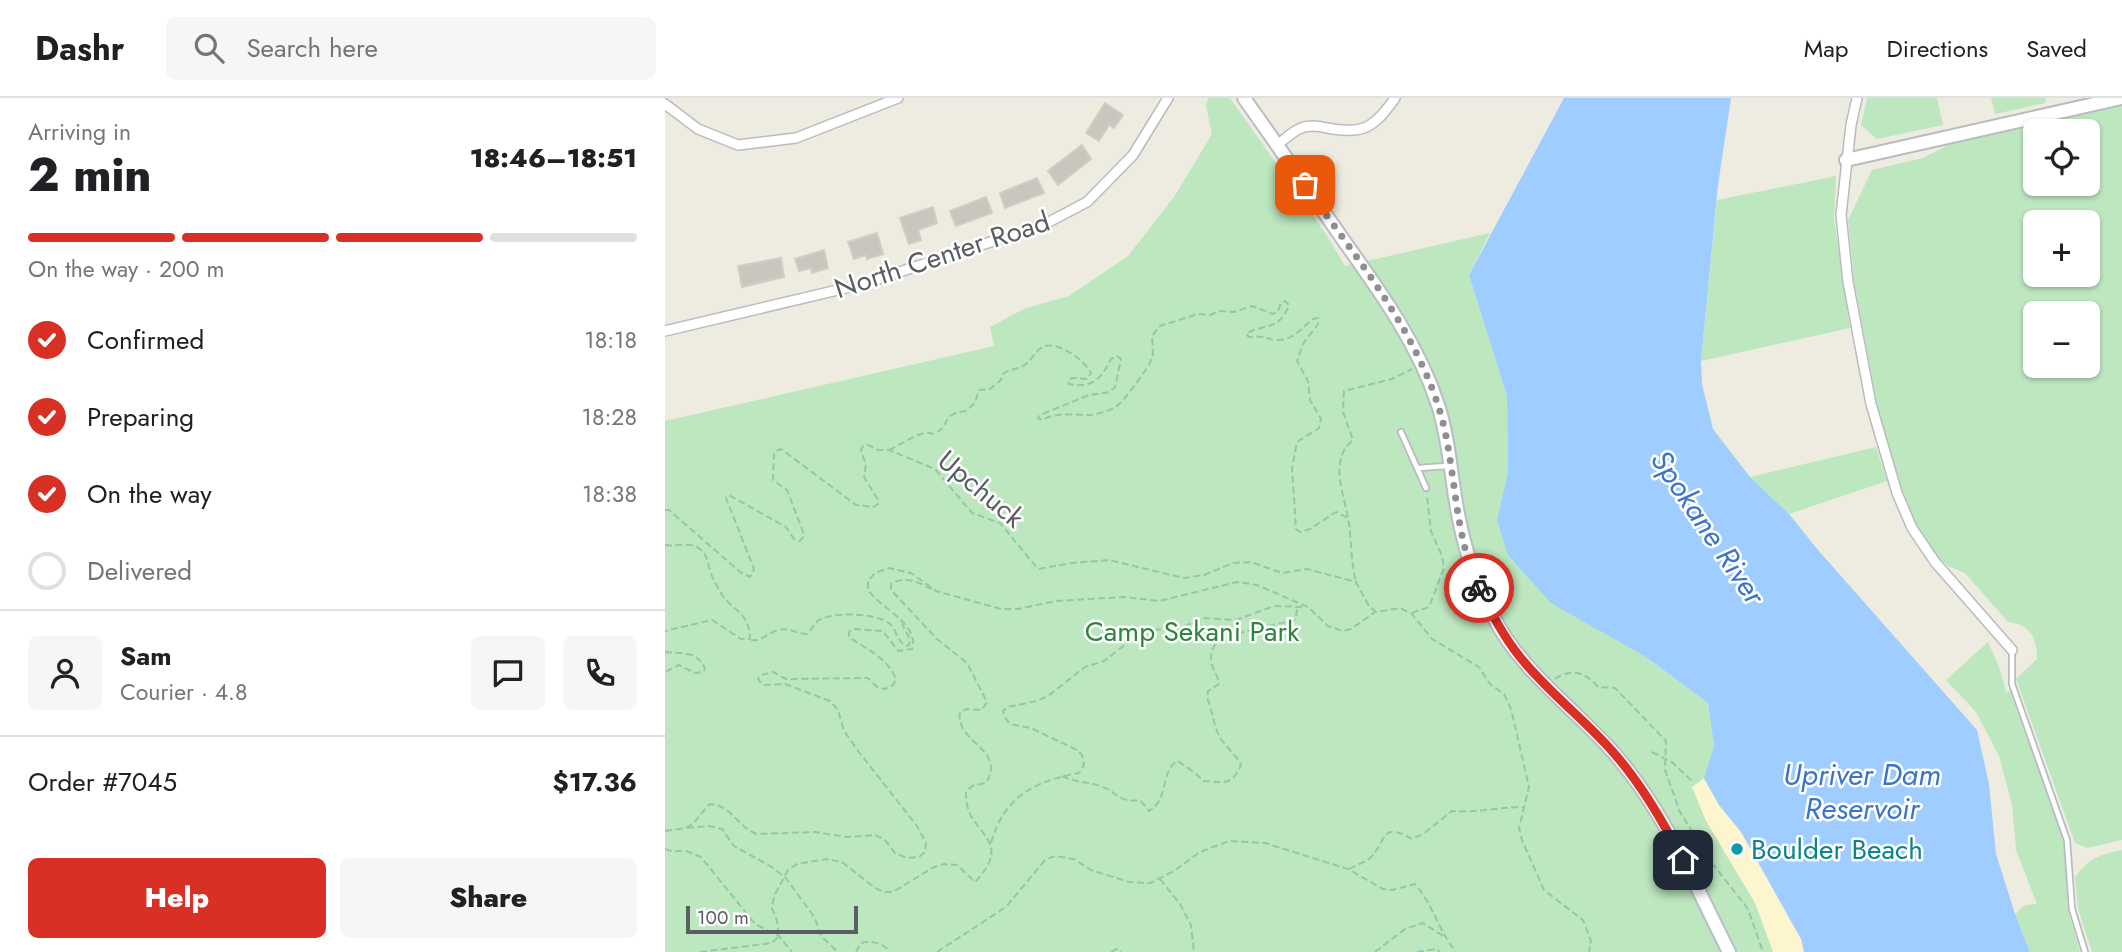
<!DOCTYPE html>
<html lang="en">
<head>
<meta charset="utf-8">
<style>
  :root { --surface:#fff; --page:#f6f6f6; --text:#202124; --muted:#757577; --line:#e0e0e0; --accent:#d93025 }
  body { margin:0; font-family:Jost,sans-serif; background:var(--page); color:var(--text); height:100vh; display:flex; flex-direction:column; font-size:26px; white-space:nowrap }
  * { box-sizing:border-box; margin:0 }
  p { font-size:23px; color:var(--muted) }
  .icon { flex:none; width:38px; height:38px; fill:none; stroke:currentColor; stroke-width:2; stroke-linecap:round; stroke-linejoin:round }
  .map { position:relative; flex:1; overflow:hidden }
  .details { display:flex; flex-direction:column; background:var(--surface); width:665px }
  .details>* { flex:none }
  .controls { position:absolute; left:1358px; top:21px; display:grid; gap:14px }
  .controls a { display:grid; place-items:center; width:77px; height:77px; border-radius:10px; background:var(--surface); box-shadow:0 2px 5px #0004; font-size:35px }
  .scale { position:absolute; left:21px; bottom:18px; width:172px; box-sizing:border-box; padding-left:7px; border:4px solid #5a5d63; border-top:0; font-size:19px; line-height:24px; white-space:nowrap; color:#5a5d63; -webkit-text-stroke:5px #fff; paint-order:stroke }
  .pin { position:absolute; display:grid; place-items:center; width:60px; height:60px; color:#fff; margin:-30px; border-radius:14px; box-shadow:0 4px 10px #0006 }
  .courier { position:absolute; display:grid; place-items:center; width:70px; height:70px; margin:-35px; border:5px solid #d93025; border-radius:50%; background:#fff; color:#222; box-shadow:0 2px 9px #0007 }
  .headline em { font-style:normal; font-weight:800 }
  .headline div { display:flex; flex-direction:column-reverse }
  .headline { display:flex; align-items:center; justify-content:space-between; height:119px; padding:0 28px }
  h1 { font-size:46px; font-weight:800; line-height:52px }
  .bar { display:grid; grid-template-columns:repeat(4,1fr); gap:10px 7px; align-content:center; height:84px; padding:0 28px }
  .bar i { height:9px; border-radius:5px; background:var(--line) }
  .bar .on { background:var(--accent) }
  .bar p { grid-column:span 4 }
  .line { display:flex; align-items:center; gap:18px; padding:0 28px; border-top:2px solid var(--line) }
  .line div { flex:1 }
  .round { display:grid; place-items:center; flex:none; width:74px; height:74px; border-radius:10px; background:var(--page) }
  ol { padding:0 28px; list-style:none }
  li { display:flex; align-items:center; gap:21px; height:77px }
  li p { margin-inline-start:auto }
  li .icon { padding:7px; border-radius:50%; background:var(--accent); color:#fff; stroke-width:4 }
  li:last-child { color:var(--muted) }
  li i { width:38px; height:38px; border:4px solid var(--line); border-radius:50% }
  .primary-button { display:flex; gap:14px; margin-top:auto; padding:14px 28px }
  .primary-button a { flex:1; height:80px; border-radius:10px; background:var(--accent); color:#fff; font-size:28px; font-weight:800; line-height:80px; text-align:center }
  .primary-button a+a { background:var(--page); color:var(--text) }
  header { display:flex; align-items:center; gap:42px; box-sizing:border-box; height:98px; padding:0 35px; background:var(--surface); border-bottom:2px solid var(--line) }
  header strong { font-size:33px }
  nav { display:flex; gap:38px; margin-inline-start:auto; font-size:24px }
  .search { width:490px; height:63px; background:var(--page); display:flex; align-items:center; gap:18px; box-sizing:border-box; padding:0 24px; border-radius:10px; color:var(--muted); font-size:26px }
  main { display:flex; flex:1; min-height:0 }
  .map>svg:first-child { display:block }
</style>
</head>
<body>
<header>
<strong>Dashr</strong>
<div class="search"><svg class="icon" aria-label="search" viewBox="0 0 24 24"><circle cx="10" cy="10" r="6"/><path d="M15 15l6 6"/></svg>Search here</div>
<nav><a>Map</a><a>Directions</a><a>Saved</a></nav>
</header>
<main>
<section class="details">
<div class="headline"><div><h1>2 min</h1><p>Arriving in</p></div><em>18:46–18:51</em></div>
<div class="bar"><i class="on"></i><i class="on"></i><i class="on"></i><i></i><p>On the way · 200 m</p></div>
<ol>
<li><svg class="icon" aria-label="check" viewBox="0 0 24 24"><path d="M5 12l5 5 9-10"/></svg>Confirmed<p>18:18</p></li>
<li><svg class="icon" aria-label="check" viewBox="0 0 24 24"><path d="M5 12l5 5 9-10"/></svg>Preparing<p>18:28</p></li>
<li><svg class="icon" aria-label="check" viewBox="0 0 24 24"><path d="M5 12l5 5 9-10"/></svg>On the way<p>18:38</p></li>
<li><i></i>Delivered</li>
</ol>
<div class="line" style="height:126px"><a class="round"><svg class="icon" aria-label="person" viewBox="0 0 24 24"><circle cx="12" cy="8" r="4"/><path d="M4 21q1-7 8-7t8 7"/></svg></a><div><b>Sam</b><p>Courier · 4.8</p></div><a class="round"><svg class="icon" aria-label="chat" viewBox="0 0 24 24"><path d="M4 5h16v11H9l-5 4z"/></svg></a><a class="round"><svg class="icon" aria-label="phone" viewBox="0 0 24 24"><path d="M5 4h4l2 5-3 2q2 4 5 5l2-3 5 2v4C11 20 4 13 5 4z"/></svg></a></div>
<div class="line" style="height:91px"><div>Order #7045</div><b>$17.36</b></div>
<div class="primary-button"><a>Help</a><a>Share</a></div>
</section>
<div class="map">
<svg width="1457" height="854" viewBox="0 0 1457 854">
  <rect width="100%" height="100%" fill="#eeece1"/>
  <!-- green -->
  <path fill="#bce7bf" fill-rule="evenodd" d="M543,0H565L663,139L680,168L825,135L804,177L842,298L843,374L832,422L981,559L1043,605L1049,648L1040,680L1139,854H0V323L329,248L325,229L361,210L404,198L463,158L509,99L547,36L541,8Z
    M1202,0H1272L1278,27L1212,41L1196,27Z
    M1326,0H1380L1381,5L1330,16Z
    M1457,7V742L1422,750L1410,745L1351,581L1372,561C1372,540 1365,526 1343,524L1300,475L1283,468L1269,455L1251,428L1237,394L1223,348L1212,305L1190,188L1183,122L1207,72L1258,60L1287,45ZM1370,33H1423V86H1370ZM1370,124H1423V177H1370ZM1370,215H1423V268H1370Z
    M1171,78L1169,121L1185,230L1036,263L1052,102Z
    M1211,349L1222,383L1124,416L1085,379Z
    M1323,544L1335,571L1341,594L1345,593L1396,734L1399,746L1403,812L1415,854H1365L1350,816L1360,807L1372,806L1351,752L1347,706L1334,658L1311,614L1281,582Z
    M1457,752V854H1427L1413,811L1410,780C1425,759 1432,758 1457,752Z"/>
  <!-- sand -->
  <path fill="#fcf5ce" d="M1039,680L1054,707L1076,734L1136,841L1139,854H1108L1090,805L1041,723L1027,689Z"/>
  <!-- water -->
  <path fill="#9fcdff" d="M899,0H1066L1053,87L1036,263L1037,286L1048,331L1085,379L1124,416L1153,452L1312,632L1324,686L1331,756L1350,816L1365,854H1139L1136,841L1076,734L1054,707L1039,680L1049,648L1043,605L981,559L886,505L843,457L832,422L843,374L842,298L804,177Z"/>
  <!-- building -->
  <path fill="#c8c6be" stroke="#d2cebf" stroke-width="2" d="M440,5L458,17L449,30L444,27L434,43L421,35Z
    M417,47L426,61L393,87L383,73Z
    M372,80L379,95L340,110L335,95Z
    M321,99L327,115L291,128L285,113Z
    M268,109L272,125L253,132L256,142L244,146L235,120Z
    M212,135L218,156L202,161L201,157L189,161L183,144Z
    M159,152L163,170L147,175L146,170L134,173L130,161Z
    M116,160L119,179L77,189L73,168Z"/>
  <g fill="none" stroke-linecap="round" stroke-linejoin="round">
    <defs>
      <path id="service" d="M736,334L761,390
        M753,370L782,368
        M1347,552V586L1402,742L1407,811L1420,854"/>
      <path id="minor" d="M1192,0L1186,27L1176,117L1183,184L1206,306L1232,395L1247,430L1270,464L1347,552
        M0,6L33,31L73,47L131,40L233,0
        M612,47C619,42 627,34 634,31C642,27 654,28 662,30C698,37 709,30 730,0
        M0,233L198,186L380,126L422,104L468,57L503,0"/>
      <path id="tertiary" d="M1181,62L1456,0"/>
      <path id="secondary" d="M579,0C612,47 646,95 679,143C716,195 753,246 773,307C785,344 786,383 794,421C801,456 812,489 829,520C857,574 908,609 948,654C999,712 1029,785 1064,854"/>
    </defs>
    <!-- service casing -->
    <use href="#service" stroke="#b9bbc1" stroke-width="8"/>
    <!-- minor casing -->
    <use href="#minor" stroke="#b9bbc1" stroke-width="12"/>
    <!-- tertiary casing -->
    <use href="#tertiary" stroke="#b9bbc1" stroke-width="16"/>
    <!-- secondary casing -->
    <use href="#secondary" stroke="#babdc4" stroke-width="16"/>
    <!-- path -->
    <path stroke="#94c8a8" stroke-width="2" stroke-dasharray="7 3.5" stroke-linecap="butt" d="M224,352C235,347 249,337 260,335C266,334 266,337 271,335C286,327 275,316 301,313L310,305L314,292L325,291L336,282L337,277C344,270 354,272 361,266C367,261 370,254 376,250C390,240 421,263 426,275L422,281L407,280L403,283L404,286C427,291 437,280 446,261L452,258L456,261L450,289L445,294L424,297L375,317L373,320L377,322C391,314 409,317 425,317C431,317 446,312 451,309C458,304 485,268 487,260C489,254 487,244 487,238L495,228L533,216L545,217L554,213L569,214L587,208L608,216L613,213L616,205L620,203L624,207C614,234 601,224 581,236L584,239C600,237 602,242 613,242C627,243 638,229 648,221L653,220V226L638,246L632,263L643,283L645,302L656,321L654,330L632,344L627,370L631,431L635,434L645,431L671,414L683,420C687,441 685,462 691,483
      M0,412H4L75,474L85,479L89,471L61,400L64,397L121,429L129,441L135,443L139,438L138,434L122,392L108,382L109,354L116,351L191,407L208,409L213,406V402L199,379L201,366L196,354L197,349L203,347L213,352H224L270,371L307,415L335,425L373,471L407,465L444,462L519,480L539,477L568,465L586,464L617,475L642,471L691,484L704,508L711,514L735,510L747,516L767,541L814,569L825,586L839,596L846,611L864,689L854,730L857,742L879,792L918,822L926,843L924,854
      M683,419C678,394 664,361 688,342L678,314L679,293L727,281L747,271
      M0,447C9,449 24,444 32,449C45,456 42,471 49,482C52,488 56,496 60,501C74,516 84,517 85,541H76L47,522L0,533
      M747,515L764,509L779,470L777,458L766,433L762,398
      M86,542C96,544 103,535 113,532C124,529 131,536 142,536C148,532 148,524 156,521C171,514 212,515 225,526C232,533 232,543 241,548L244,547L245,541L237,526
      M0,554C16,556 33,552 40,571L38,574L30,575L14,567L0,574
      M890,581C906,570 921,574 933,589L950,590L1001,643L1000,672L1015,714L1046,764L1083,811L1098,854
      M987,654L1008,665L1029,685
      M397,678C411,685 421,683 435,688C453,694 453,705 475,702L484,713C504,702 495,674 512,663C517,665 535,678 538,683C559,684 566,689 576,667C572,657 557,647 552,633C548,622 546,610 542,599L543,593L554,586C553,576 545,569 546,559C546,554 549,547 552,544C559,537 615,525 628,523L631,520L632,511
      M22,730L44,728L57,731L69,748L105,768L120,779L150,820L156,838L173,854
      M0,733C34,729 24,727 45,706C68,708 73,730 92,736L150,734L181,739L210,737L219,741L230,755L242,760L254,759L260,754L261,745L252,728L194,654L179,633L173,612L165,603L120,586L98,587L93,581L96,577L108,574L121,581L203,580L213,590L220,591L228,587L231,581C222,559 202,552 184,539V534L188,531L218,533L233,553L247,551C255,526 215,510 203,492V483L210,475L224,470L246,475L271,493L336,511H353L391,503L459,499L494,503L572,484L592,487L643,509L663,528L678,533L686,531L710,514
      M326,745C339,699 369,683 414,675L419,667L417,657L412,652L366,630L345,626L339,618L338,613L343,609L372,603L383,598L420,569L439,563L475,535L486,531L510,533L537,520L571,522L609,508L640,509
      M0,751L6,753H21L36,759L90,826L114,838L127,854
      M684,771C691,767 699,765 705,760C722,745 714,722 747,741L758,736L787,713C813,715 833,709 858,709
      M495,781L515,806L526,827L529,854
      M35,854L107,845L114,838L112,823L107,810L109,798L123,772L132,766L162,761L177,764L210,790L219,794H228L267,770L279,766L292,767L310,784C353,738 298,737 301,694L307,688L321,685C342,650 290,646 295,614L302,611L317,612L322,604L302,565L272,541L226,492V486C241,477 253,485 267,491
      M191,854L196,845C206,842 219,845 225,854
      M272,854L341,809L380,762L390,758L409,761L426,772L464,784L485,785L509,773L535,754L564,743L600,745L683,771L718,791L727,792L750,786C768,807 774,833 791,854
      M446,854L452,851L456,854
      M710,854L740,831L758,825L778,838
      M752,854L771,851L775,854"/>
    <!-- service -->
    <use href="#service" stroke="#fff" stroke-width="4.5"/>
    <!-- minor -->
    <use href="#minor" stroke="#fff" stroke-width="9"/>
    <!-- tertiary -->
    <use href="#tertiary" stroke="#fff" stroke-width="12"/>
    <!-- secondary -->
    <use href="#secondary" stroke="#fff" stroke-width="12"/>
  </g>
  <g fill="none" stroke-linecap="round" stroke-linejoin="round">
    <!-- done -->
    <path stroke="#8e8f8f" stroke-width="7" stroke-dasharray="0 12.6" d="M640,87C689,157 746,225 773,307C792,366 787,433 814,490"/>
    <!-- route -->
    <path stroke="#d93025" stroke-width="9" d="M814,490C826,514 838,538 855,559C883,594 919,621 948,654C977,687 998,724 1018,762"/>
  </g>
  <!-- markers -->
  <circle fill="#0f9aa8" stroke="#fff" stroke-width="2.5" cx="1072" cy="751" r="7"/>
  <g text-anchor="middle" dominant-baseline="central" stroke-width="5" stroke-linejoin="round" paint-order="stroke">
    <!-- street labels -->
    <g font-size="28" fill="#5a5d63" stroke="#fff">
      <text transform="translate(277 157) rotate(-18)">North Center Road</text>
      <text transform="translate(316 391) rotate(40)">Upchuck</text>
    </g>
    <!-- park labels -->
    <g font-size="28" fill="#2f843b" stroke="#fff">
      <text x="527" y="533">Camp Sekani Park</text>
    </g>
    <!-- culture labels -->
    <g font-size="28" fill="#0d838f" stroke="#fff" text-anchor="start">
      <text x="1086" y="751">Boulder Beach</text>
    </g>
    <!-- water labels -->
    <g font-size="30" font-style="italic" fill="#3c74c8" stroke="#fff">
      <text transform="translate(1043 429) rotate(56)">Spokane River</text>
      <text x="1197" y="676">Upriver Dam<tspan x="1197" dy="34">Reservoir</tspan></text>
    </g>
  </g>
</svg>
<div class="controls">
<a><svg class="icon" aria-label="locate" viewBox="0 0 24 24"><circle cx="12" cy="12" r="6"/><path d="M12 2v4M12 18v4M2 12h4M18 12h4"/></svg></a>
<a>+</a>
<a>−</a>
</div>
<div class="scale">100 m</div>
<div class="pin" style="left:640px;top:87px;background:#ea580c"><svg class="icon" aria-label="bag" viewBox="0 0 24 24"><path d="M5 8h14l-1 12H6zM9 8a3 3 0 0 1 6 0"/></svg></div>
<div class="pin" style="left:1018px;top:762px;background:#1f2937"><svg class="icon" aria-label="home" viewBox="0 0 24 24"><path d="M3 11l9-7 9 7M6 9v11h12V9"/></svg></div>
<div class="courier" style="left:814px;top:490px"><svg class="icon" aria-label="bike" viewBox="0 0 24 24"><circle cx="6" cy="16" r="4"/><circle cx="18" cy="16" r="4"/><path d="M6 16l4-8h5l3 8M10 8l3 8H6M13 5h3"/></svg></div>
</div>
</main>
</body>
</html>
